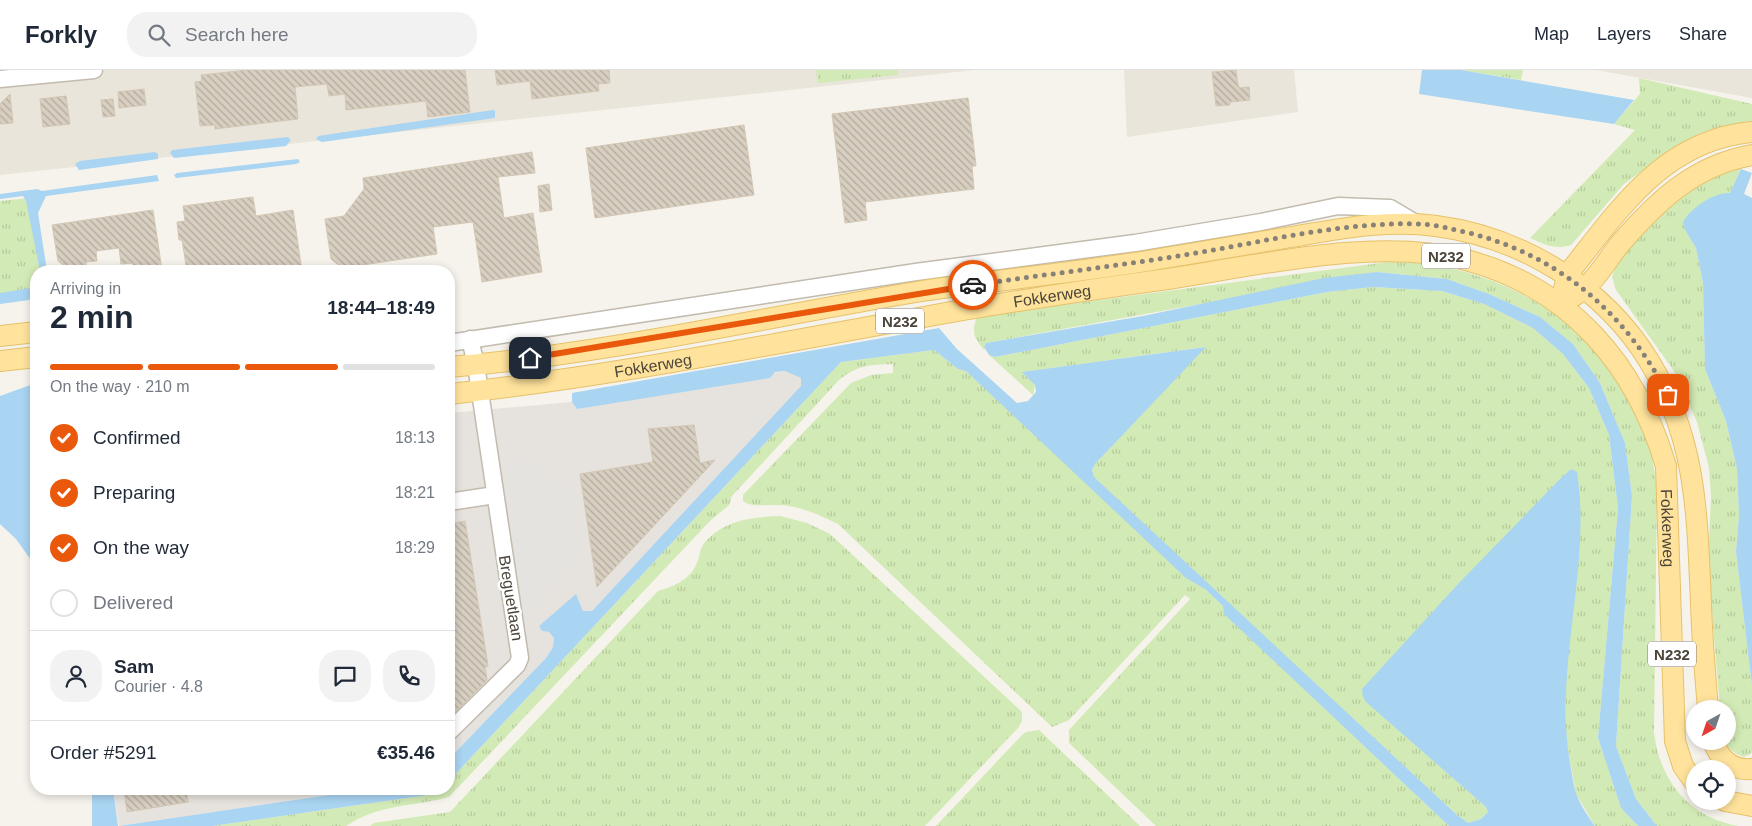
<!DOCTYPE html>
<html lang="en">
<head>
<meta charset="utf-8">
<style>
  :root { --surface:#fff; --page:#f2f2f3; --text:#1f2937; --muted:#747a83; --line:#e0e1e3; --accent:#ea580c }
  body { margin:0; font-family:Arial,sans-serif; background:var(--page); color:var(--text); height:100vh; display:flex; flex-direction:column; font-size:19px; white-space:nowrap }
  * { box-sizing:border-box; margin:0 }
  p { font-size:16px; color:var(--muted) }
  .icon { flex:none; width:28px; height:28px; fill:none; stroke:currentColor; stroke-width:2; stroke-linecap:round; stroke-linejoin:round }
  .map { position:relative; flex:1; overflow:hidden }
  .panel { position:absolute; left:30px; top:195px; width:425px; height:530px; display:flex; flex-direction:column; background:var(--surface); border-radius:20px; box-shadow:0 2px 8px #0003 }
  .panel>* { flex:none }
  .needle { width:32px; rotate:220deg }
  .buttons { position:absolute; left:1686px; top:630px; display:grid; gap:10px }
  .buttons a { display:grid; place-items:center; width:50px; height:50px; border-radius:50%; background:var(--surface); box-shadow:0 2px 8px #0003; font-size:25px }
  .pin { position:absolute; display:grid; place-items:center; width:42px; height:42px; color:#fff; margin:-21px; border-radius:10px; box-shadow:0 2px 8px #0006 }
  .courier { position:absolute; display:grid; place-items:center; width:50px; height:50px; margin:-25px; border:4px solid #ea580c; border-radius:50%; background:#fff; color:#222; box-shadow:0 1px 6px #0007 }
  .head em { font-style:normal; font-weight:800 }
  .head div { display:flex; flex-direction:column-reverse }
  .head { display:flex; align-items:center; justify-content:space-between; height:85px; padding:0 20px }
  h1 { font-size:32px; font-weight:800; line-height:38px }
  .bar { display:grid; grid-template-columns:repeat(4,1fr); gap:8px 5px; align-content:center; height:60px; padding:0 20px }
  .bar i { height:6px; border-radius:4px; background:var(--line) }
  .bar .active { background:var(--accent) }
  .bar p { grid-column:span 4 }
  .line { display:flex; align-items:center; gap:12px; padding:0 20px; border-top:1px solid var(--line) }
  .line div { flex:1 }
  .round { display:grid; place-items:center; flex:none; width:52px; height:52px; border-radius:20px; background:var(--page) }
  ol { padding:0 20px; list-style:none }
  li { display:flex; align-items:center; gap:15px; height:55px }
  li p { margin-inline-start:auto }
  li .icon { padding:5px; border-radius:50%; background:var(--accent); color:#fff; stroke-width:4 }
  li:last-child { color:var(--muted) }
  li i { width:28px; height:28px; border:2px solid var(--line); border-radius:50% }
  header { display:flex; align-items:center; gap:30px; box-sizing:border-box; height:70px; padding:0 25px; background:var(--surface); border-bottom:1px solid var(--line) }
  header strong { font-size:24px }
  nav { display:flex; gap:28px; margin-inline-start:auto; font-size:18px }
  .search { width:350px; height:45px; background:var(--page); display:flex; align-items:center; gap:12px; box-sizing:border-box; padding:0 18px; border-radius:20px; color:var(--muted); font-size:19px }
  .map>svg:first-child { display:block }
</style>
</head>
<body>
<header>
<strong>Forkly</strong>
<div class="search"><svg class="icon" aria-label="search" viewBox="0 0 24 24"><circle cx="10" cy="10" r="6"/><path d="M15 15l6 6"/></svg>Search here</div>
<nav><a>Map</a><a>Layers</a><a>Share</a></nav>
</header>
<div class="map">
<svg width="1752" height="756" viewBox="0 0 1752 756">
  <defs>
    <pattern id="grass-tufts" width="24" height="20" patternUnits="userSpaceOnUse" patternTransform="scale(1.25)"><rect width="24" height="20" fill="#d2eab5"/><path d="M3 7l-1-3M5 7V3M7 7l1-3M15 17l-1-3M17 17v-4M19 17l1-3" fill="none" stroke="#b6ca9c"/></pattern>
    <pattern id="building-back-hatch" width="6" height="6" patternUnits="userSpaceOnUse" patternTransform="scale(1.25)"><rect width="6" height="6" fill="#d8cfc1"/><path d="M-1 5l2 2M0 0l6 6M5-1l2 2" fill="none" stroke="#b1aa9e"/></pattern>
  </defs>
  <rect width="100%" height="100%" fill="#f6f3ec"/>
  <!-- residential -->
  <path fill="#eae5da" d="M0,0H975L0,105Z
    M1124,0H1294L1298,42L1127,67Z
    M1596,0H1752V28Z"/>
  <!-- industrial -->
  <path fill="#e6e2dd" d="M785,301L801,308V316L795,325L592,541H583L576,525L539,556L542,561L549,562L554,568L553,577L546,588L449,689V343L572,332L577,339Z
    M113,719H369L119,756Z"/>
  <!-- grass -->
  <path fill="url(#grass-tufts)" d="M816,0H897L898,5L818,13Z
    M1461,0H1523L1521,10Z
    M1639,8L1752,34V51L1716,58L1698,64L1678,75L1624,114L1571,175C1555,180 1545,175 1530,168L1635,60L1614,54L1640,24Z
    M1730,98L1741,99L1730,123L1685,160L1696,178L1703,213L1705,299L1726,351L1737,399L1739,445L1736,482L1752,616V683L1744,687C1735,684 1728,679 1725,671H1728V639H1720L1708,494L1711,426L1709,398L1697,352L1674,301L1616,220L1612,207L1618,191L1663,141L1684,123Z
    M30,128L42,201H36V226L0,230V131Z
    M1388,192C1492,191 1596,249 1640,346C1650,369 1653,392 1657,416L1654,663C1660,711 1689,747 1738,756H1657L1636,729L1616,676L1632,426L1625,373L1600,313L1573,274L1540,247L1489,224L1447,209L1377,202L986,273L984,277L985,281C974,267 971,264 977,246Z
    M1373,217L1442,221L1484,234L1533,258L1563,284L1589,318L1609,365L1618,438L1598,668L1621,738L1638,756H1595L1576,724L1566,669V591L1365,630L1486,737L1488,742L1481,749L1468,753L1457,745L1094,408L1092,400L1095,394L1205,277L1023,302L1035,315L1033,325L989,285L995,287L1327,222Z
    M934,280L958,299L966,301L1205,519L1223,536L1225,544L1449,756H1156L1069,673V660L1190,529L1185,525L1069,650L1052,657L838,454C817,444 797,434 774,435C763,435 751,437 743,431V425L851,313L871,305L893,303V294C870,295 859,294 839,310L732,426L729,435L710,451L449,727C412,737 379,734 346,756H212L428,725L441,719H449V711L841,292Z
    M780,446L807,453L830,464L1022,642V651L1018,658L925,756H370L374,753L450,742L658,521C675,516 692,509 698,490C700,484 701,476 705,472C725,450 752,447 780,446Z
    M1039,660L1140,756H936L1022,665L1026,662Z"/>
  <!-- parking -->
  <path fill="#e5e3e0" d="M525,388L557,417L563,412L581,429L565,446L585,464L577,473L583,479L524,546L502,413Z"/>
  <!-- water -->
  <path fill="#a9d4f2" d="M1422,0H1461L1634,30L1614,54L1419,24Z
    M493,40L495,41V48L322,72L316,69L318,66Z
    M288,67L291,70L286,76L174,88L170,83L172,80Z
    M155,82L158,84V89L79,100L75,94L80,91Z
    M298,89L300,92L296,94L176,108L174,105L177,103Z
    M1741,99L1752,103L1744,124L1752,128V616L1736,482L1739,445L1737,399L1726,351L1705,299L1703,213L1696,178L1685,160L1683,152C1691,138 1714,122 1730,123Z
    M157,105L159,111L46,126L38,143L47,201H40L26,131L23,126L0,129V124L37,119L42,121Z
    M1377,202L1447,209L1489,224L1540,247L1573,274L1600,313L1625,373L1632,426L1616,676L1636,729L1657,756H1638L1621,738L1598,668L1618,438L1609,365L1589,318L1563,284L1533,258L1484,234L1442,221L1373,217L1327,222L995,287L989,285L984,277L986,273L1143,246L1324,208Z
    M36,217V229L0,234V223Z
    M939,258L957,279L1017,333L1028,331L1036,322L1035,315L1022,302L1206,277L1095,394L1092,400L1094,407L1457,745L1468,753L1481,749L1488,742L1486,737L1366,632L1363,627L1362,619L1459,513L1560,409L1571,399L1577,402C1592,499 1553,596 1570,693C1572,703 1573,714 1576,723C1580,735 1588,746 1595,756H1449L1224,544L1223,536L1205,519L1186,508L966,301L958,299L934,280L841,292L449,711V689L546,588L553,577L554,568L549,562L542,561L539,556L576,524L583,541H592L801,316V308L785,301L775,302L770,308L577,339L572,332V323Z
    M36,313V497L16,469L0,454V326Z
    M92,719H113L118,756H92Z
    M369,719H441L428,725L212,756H119Z"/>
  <!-- building -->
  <path fill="url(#building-back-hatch)" stroke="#d3c7b4" d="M247,0H465L470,42L428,47L426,31L346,40L345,24L329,26L327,14L295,17L298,49L215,59V55L200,56L195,12L202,11L201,5Z
    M495,0H609L610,13L598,14L599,21L532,29L530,11L497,15Z
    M1236,0L1238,15L1240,18L1249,17L1250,30L1230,32V35L1216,36L1212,2Z
    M144,19L146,35L119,38L118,22Z
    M10,24L13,53L0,54V34Z
    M66,26L70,54L43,57L40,29Z
    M968,28L976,96H972L974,119L865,132L867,150L845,153L832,44Z
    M113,29L115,46L103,47L101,30Z
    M744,55L754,125L595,148L586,78Z
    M532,82L535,103L498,107L504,148L533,143L542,202L482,212L473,152L433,157L437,184L342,198L331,189L325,149L344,146L364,119L363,108Z
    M549,114L552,140L540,142L538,116Z
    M253,127L256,146L293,140L302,201H187L182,170H179L177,152L185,151L183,136Z
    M153,140L162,200L133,197V193L121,194L119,178L96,181L97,191L86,192V196L66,197L58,191L52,155Z
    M694,355L700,393L715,390L597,517L580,404L653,392L648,359Z
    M465,451L488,596L485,597L487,610L449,648V454Z
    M124,719H186L188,732L127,742Z"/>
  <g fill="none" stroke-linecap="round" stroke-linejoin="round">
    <defs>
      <path id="minor" d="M0,9L94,0
        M449,273L916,202L1135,173L1261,152L1338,136L1390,138L1417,154
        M449,432L495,425
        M449,662L517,595L520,588L476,295L470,269"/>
      <g id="major">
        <path d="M1564,219L1567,206L1571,200C1621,137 1665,70 1752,62"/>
        <path d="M1574,226C1594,214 1605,193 1619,175C1656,132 1694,95 1752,85"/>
        <path d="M0,266L36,262"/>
        <path d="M0,291L36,287"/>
        <path d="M449,297C608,284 765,247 922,221C997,210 1072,203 1147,191C1195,183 1243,175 1291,167C1339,159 1388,149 1436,156C1521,167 1604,217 1649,291C1697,369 1697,445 1701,533C1702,569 1705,604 1708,639"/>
        <path id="s1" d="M449,324C608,307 766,275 924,247C1005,232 1087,220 1168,209C1260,195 1376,167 1466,190C1571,218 1636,295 1666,396L1675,671L1683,696L1695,713"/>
        <path d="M1713,671C1719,688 1732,701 1752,699"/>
        <path d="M1725,731L1752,736"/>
      </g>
    </defs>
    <!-- minor casing -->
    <use href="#minor" stroke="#c2bbae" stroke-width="19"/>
    <!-- major casing -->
    <use href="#major" stroke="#e6c16a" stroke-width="22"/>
    <!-- minor -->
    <use href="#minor" stroke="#fff" stroke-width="16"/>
    <!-- major -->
    <use href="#major" stroke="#ffe39c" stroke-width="20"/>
  </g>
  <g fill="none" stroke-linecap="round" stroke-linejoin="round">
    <!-- done -->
    <path stroke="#878178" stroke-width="5" stroke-dasharray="0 9" d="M973,215C1049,204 1126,195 1202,182C1272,170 1344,152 1416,154C1434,154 1451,159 1469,163C1558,185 1627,244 1668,325"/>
    <!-- route -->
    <path stroke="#ea580c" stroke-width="6" d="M530,288L973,215"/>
  </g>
  <g text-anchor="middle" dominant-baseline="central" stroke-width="5" stroke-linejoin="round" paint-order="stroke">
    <!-- shield labels -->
    <g fill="#fff" stroke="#817c74" stroke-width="1">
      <rect x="1422" y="173.5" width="48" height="25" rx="4"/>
      <rect x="876" y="238.5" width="48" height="25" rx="4"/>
      <rect x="1648" y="571.5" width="48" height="25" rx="4"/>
    </g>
    <g font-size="15" font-weight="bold" fill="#4b4439">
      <text x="1446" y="186">N232</text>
      <text x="900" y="251">N232</text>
      <text x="1672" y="584">N232</text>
    </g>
    <!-- street labels -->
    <g font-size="16" fill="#4b4439" stroke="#fff">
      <text stroke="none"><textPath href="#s1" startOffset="611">Fokkerweg</textPath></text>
      <text stroke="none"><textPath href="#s1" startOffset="206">Fokkerweg</textPath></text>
      <text stroke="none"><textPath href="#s1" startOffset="1392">Fokkerweg</textPath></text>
      <text transform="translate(511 528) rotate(81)">Breguetlaan</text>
    </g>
  </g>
</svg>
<div class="buttons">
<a><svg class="needle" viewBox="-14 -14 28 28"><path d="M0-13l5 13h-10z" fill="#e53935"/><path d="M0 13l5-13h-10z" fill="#747a83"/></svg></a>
<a><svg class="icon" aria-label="locate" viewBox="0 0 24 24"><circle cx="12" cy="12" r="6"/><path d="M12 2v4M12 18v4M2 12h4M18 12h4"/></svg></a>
</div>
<div class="pin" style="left:1668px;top:325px;background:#ea580c"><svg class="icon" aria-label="bag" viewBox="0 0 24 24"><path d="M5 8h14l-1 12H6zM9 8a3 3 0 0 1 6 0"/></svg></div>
<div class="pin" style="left:530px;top:288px;background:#1f2937"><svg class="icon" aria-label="home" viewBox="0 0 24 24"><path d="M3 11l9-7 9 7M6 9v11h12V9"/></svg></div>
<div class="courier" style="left:973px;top:215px"><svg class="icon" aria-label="car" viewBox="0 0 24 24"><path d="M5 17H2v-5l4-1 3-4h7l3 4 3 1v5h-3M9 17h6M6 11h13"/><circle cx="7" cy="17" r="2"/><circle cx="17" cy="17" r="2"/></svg></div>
<section class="panel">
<div class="head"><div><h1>2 min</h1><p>Arriving in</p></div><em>18:44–18:49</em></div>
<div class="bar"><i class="active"></i><i class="active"></i><i class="active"></i><i></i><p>On the way · 210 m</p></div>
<ol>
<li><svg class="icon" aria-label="check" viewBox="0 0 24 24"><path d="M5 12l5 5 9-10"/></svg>Confirmed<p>18:13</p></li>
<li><svg class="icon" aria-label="check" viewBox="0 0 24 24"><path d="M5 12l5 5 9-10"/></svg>Preparing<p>18:21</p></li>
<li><svg class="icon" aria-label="check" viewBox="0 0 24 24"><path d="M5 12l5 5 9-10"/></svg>On the way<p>18:29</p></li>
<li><i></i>Delivered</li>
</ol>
<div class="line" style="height:90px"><a class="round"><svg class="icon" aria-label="person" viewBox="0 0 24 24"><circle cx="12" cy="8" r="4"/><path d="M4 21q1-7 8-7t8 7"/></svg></a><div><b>Sam</b><p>Courier · 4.8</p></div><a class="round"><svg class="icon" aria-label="chat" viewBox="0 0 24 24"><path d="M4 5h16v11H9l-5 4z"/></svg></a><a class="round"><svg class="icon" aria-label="phone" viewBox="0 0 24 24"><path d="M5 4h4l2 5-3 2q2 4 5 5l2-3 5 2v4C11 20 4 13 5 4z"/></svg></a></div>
<div class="line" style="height:65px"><div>Order #5291</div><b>€35.46</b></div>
</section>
</div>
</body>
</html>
